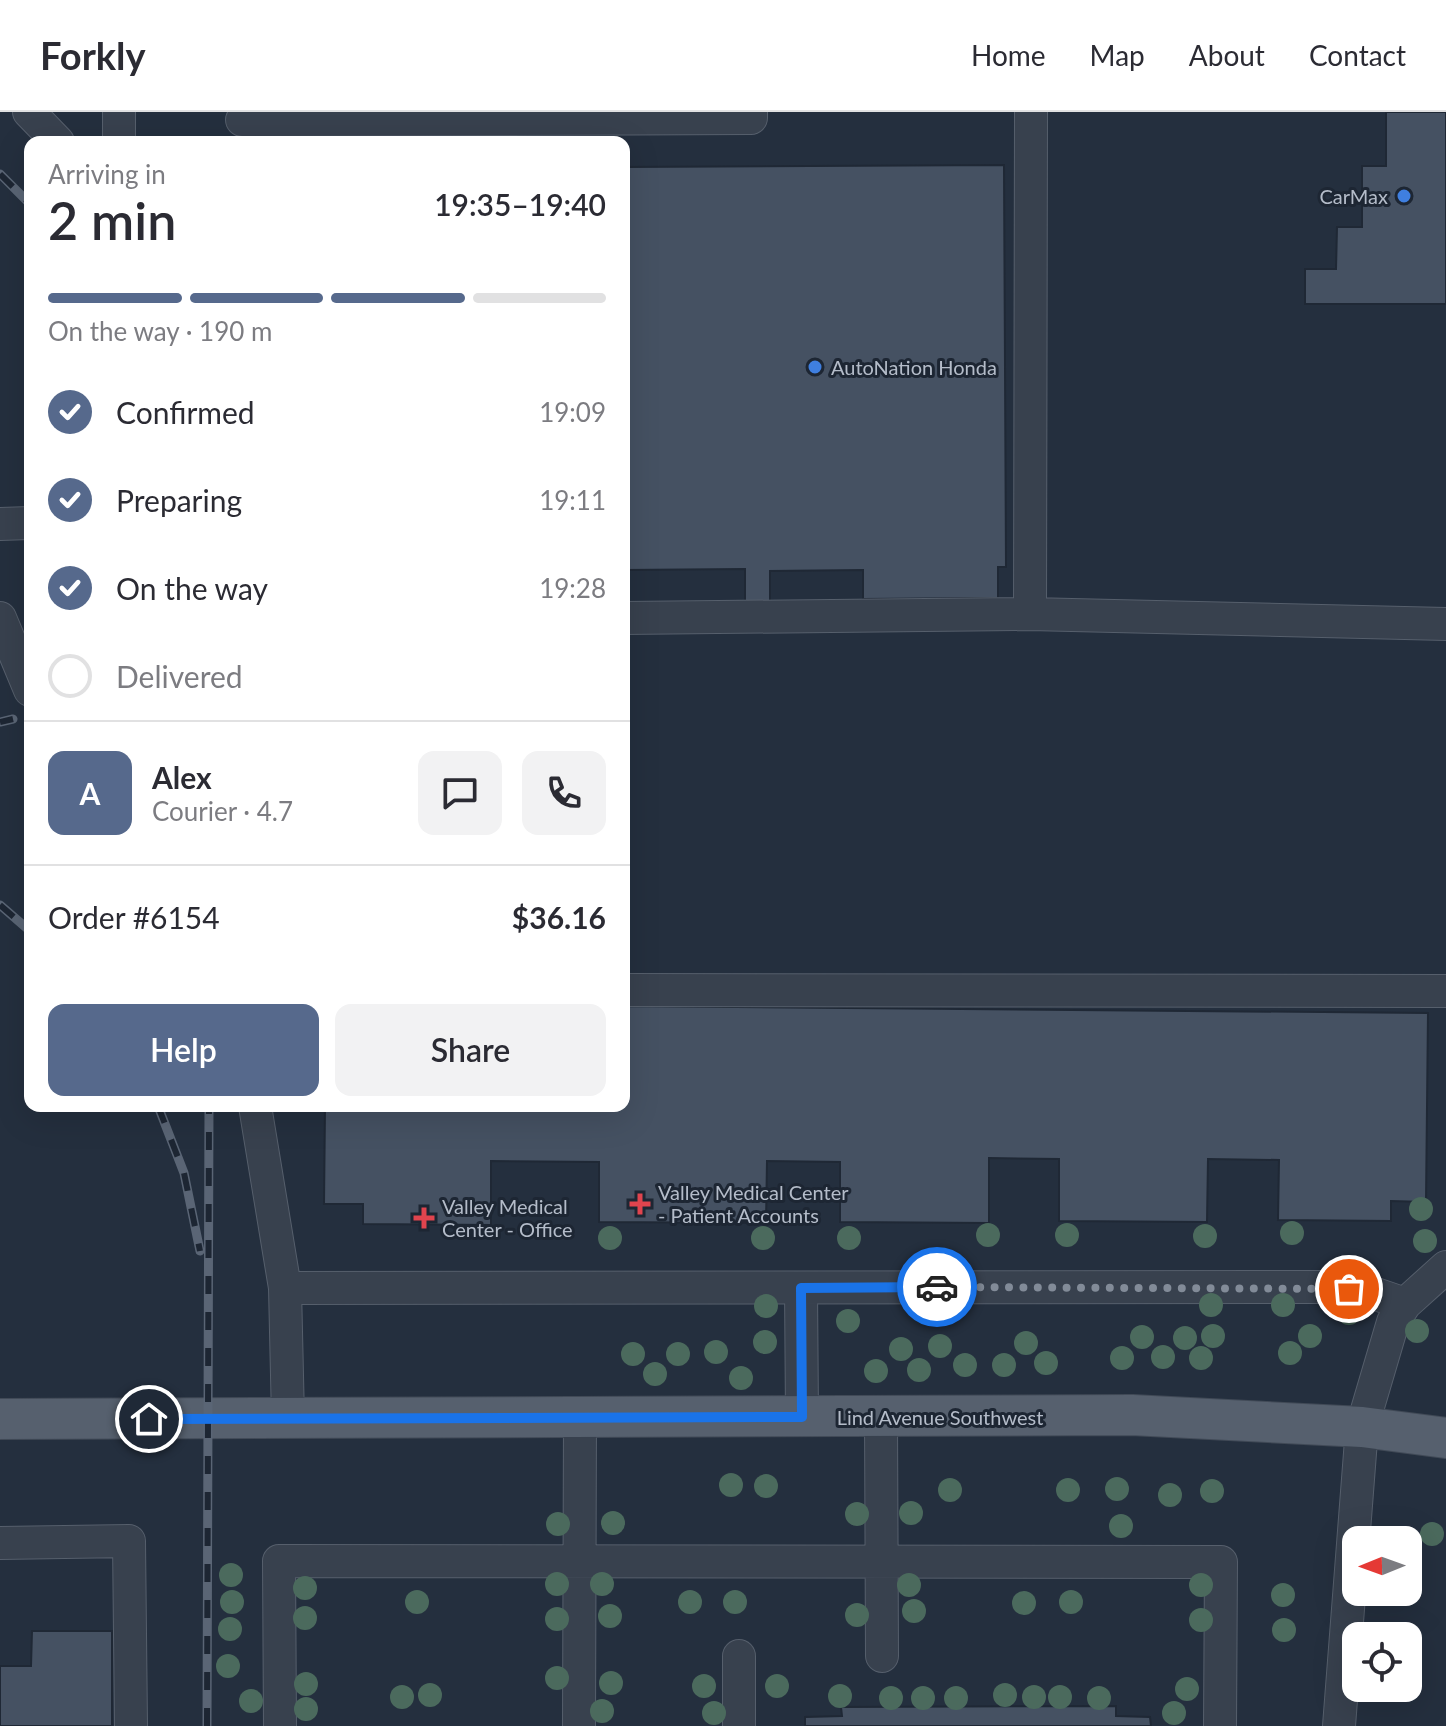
<!DOCTYPE html>
<html lang="en">
<head>
<meta charset="utf-8">
<style>
  :root { --surface:#fff; --page:#f2f2f3; --text:#2b2b33; --muted:#7c7c81; --line:#e1e1e2; --accent:#56698c }
  body { margin:0; font-family:Lato,sans-serif; background:var(--page); color:var(--text); height:100vh; display:flex; flex-direction:column; font-size:30px; white-space:nowrap }
  * { box-sizing:border-box; margin:0 }
  p { font-size:26px; color:var(--muted) }
  .icon { flex:none; width:44px; height:44px; fill:none; stroke:currentColor; stroke-width:2; stroke-linecap:round; stroke-linejoin:round }
  .map { position:relative; flex:1; overflow:hidden }
  .side { position:absolute; left:24px; top:24px; width:606px; height:976px; display:flex; flex-direction:column; background:var(--surface); border-radius:16px; box-shadow:0 8px 32px #0002 }
  .side>* { flex:none }
  .needle { width:52px; rotate:269deg }
  .tools { position:absolute; left:1342px; top:1414px; display:grid; gap:16px }
  .tools a { display:grid; place-items:center; width:80px; height:80px; border-radius:16px; background:var(--surface); box-shadow:0 8px 32px #0002; font-size:40px }
  .pin { position:absolute; display:grid; place-items:center; width:68px; height:68px; color:#fff; margin:-34px; border:4px solid #fff; border-radius:50%; box-shadow:0 2px 8px #0007 }
  .courier { position:absolute; display:grid; place-items:center; width:80px; height:80px; margin:-40px; border:6px solid #1a73e8; border-radius:50%; background:#fff; color:#222; box-shadow:0 2px 10px #0007 }
  .headline em { font-style:normal; font-weight:600 }
  .headline div { display:flex; flex-direction:column-reverse }
  .headline { display:flex; align-items:center; justify-content:space-between; height:136px; padding:0 24px }
  h1 { font-size:52px; font-weight:600; line-height:60px }
  .bar { display:grid; grid-template-columns:repeat(4,1fr); gap:12px 8px; align-content:center; height:96px; padding:0 24px }
  .bar i { height:10px; border-radius:6px; background:var(--line) }
  .bar .on { background:var(--accent) }
  .bar p { grid-column:span 4 }
  .line { display:flex; align-items:center; gap:20px; padding:0 24px; border-top:2px solid var(--line) }
  .line div { flex:1 }
  .round { display:grid; place-items:center; flex:none; width:84px; height:84px; border-radius:16px; background:var(--page) }
  ol { padding:0 24px; list-style:none }
  li { display:flex; align-items:center; gap:24px; height:88px }
  li p { margin-inline-start:auto }
  li .icon { padding:8px; border-radius:50%; background:var(--accent); color:#fff; stroke-width:4 }
  li:last-child { color:var(--muted) }
  li i { width:44px; height:44px; border:4px solid var(--line); border-radius:50% }
  .button { display:flex; gap:16px; margin-top:auto; padding:16px 24px }
  .button a { flex:1; height:92px; border-radius:16px; background:var(--accent); color:#fff; font-size:32px; font-weight:600; line-height:92px; text-align:center }
  .button a+a { background:var(--page); color:var(--text) }
  header { display:flex; align-items:center; gap:48px; box-sizing:border-box; height:112px; padding:0 40px; background:var(--surface); border-bottom:2px solid var(--line) }
  header strong { font-size:38px }
  nav { display:flex; gap:44px; margin-inline-start:auto; font-size:28px }
  .map>svg:first-child { display:block }
</style>
</head>
<body>
<header>
<strong>Forkly</strong>
<nav><a>Home</a><a>Map</a><a>About</a><a>Contact</a></nav>
</header>
<div class="map">
<svg width="1446" height="1614" viewBox="0 0 1446 1614">
  <rect width="100%" height="100%" fill="#242f3e"/>
  <!-- building -->
  <path fill="#455162" stroke="#1f2835" stroke-width="2" d="M1386,0H1446V192H1305V157H1336L1337,115H1362V54H1386Z
    M1004,53L1006,455H998V486L863,487V458L770,459V490H745V457L624,458V55Z
    M29,233H30V356H27Z
    M624,894L1428,901L1426,1090L1391,1089V1109L1278,1108L1279,1048L1208,1047L1207,1110L1059,1109V1047L989,1046V1111L840,1110V1050L767,1049L766,1111L599,1110V1050L491,1049V1113L363,1112V1092H324L325,994H624Z
    M32,1519H112V1614H0V1554H31Z
    M1116,1594V1604L1150,1605L1151,1614H805V1605L842,1604L841,1595Z"/>
  <g fill="none" stroke-linecap="round" stroke-linejoin="round">
    <defs>
      <path id="minor" d="M29,0L58,30
        M119,0V30
        M242,8L751,6V0
        M0,412L30,411
        M1030,502L1031,0
        M0,506L30,578
        M624,506L1030,502L1446,512
        M624,878L1446,879
        M255,994L285,1176L288,1307
        M285,1176L1328,1175L1370,1180L1405,1192
        M801,1176L802,1305
        M881,1306L882,1544
        M0,1431L129,1429L131,1614
        M280,1614L279,1449L1221,1450L1220,1614
        M579,1614L580,1306
        M739,1614V1544
        M1339,1614L1362,1315L1393,1210L1405,1192L1446,1155"/>
      <path id="major" d="M0,1307L1132,1303L1362,1315L1446,1326"/>
    </defs>
    <!-- minor casing -->
    <use href="#minor" stroke="#565f6c" stroke-width="34"/>
    <!-- major casing -->
    <use href="#major" stroke="#414a57" stroke-width="42"/>
    <!-- minor -->
    <use href="#minor" stroke="#38414e" stroke-width="32"/>
    <!-- major -->
    <use href="#major" stroke="#56606e" stroke-width="40"/>
    <defs>
      <path id="rail" d="M0,62L30,92
        M0,610L13,607
        M0,793L30,819
        M158,994L184,1061L200,1139
        M207,1614L209,994"/>
    </defs>
    <!-- rail casing -->
    <use href="#rail" stroke="#5a6575" stroke-width="9"/>
    <!-- rail -->
    <use href="#rail" stroke="#1d2633" stroke-width="6" stroke-dasharray="18" stroke-linecap="butt"/>
  </g>
  <!-- trees -->
  <g fill="#4b6a5d">
    <circle cx="1421" cy="1097" r="12"/>
    <circle cx="1292" cy="1121" r="12"/>
    <circle cx="988" cy="1123" r="12"/>
    <circle cx="1067" cy="1123" r="12"/>
    <circle cx="1205" cy="1124" r="12"/>
    <circle cx="610" cy="1126" r="12"/>
    <circle cx="763" cy="1126" r="12"/>
    <circle cx="849" cy="1126" r="12"/>
    <circle cx="1425" cy="1129" r="12"/>
    <circle cx="1211" cy="1193" r="12"/>
    <circle cx="1283" cy="1193" r="12"/>
    <circle cx="766" cy="1194" r="12"/>
    <circle cx="1349" cy="1201" r="12"/>
    <circle cx="848" cy="1209" r="12"/>
    <circle cx="1417" cy="1219" r="12"/>
    <circle cx="1213" cy="1224" r="12"/>
    <circle cx="1310" cy="1224" r="12"/>
    <circle cx="1142" cy="1225" r="12"/>
    <circle cx="1185" cy="1226" r="12"/>
    <circle cx="765" cy="1230" r="12"/>
    <circle cx="1026" cy="1231" r="12"/>
    <circle cx="940" cy="1234" r="12"/>
    <circle cx="901" cy="1237" r="12"/>
    <circle cx="716" cy="1240" r="12"/>
    <circle cx="1290" cy="1241" r="12"/>
    <circle cx="633" cy="1242" r="12"/>
    <circle cx="678" cy="1242" r="12"/>
    <circle cx="1163" cy="1245" r="12"/>
    <circle cx="1122" cy="1246" r="12"/>
    <circle cx="1201" cy="1246" r="12"/>
    <circle cx="1046" cy="1251" r="12"/>
    <circle cx="965" cy="1253" r="12"/>
    <circle cx="1004" cy="1253" r="12"/>
    <circle cx="919" cy="1258" r="12"/>
    <circle cx="876" cy="1259" r="12"/>
    <circle cx="655" cy="1262" r="12"/>
    <circle cx="741" cy="1266" r="12"/>
    <circle cx="731" cy="1373" r="12"/>
    <circle cx="766" cy="1374" r="12"/>
    <circle cx="1117" cy="1377" r="12"/>
    <circle cx="950" cy="1378" r="12"/>
    <circle cx="1068" cy="1378" r="12"/>
    <circle cx="1212" cy="1379" r="12"/>
    <circle cx="1170" cy="1383" r="12"/>
    <circle cx="911" cy="1401" r="12"/>
    <circle cx="857" cy="1402" r="12"/>
    <circle cx="613" cy="1411" r="12"/>
    <circle cx="558" cy="1412" r="12"/>
    <circle cx="1121" cy="1414" r="12"/>
    <circle cx="1432" cy="1422" r="12"/>
    <circle cx="231" cy="1463" r="12"/>
    <circle cx="557" cy="1472" r="12"/>
    <circle cx="602" cy="1472" r="12"/>
    <circle cx="909" cy="1473" r="12"/>
    <circle cx="1201" cy="1473" r="12"/>
    <circle cx="305" cy="1476" r="12"/>
    <circle cx="1283" cy="1483" r="12"/>
    <circle cx="232" cy="1490" r="12"/>
    <circle cx="417" cy="1490" r="12"/>
    <circle cx="690" cy="1490" r="12"/>
    <circle cx="735" cy="1490" r="12"/>
    <circle cx="1071" cy="1490" r="12"/>
    <circle cx="1024" cy="1491" r="12"/>
    <circle cx="914" cy="1499" r="12"/>
    <circle cx="857" cy="1503" r="12"/>
    <circle cx="610" cy="1504" r="12"/>
    <circle cx="305" cy="1506" r="12"/>
    <circle cx="557" cy="1507" r="12"/>
    <circle cx="1201" cy="1508" r="12"/>
    <circle cx="230" cy="1517" r="12"/>
    <circle cx="1284" cy="1518" r="12"/>
    <circle cx="228" cy="1554" r="12"/>
    <circle cx="557" cy="1566" r="12"/>
    <circle cx="611" cy="1571" r="12"/>
    <circle cx="306" cy="1572" r="12"/>
    <circle cx="704" cy="1574" r="12"/>
    <circle cx="777" cy="1574" r="12"/>
    <circle cx="1187" cy="1577" r="12"/>
    <circle cx="430" cy="1583" r="12"/>
    <circle cx="1005" cy="1583" r="12"/>
    <circle cx="840" cy="1584" r="12"/>
    <circle cx="402" cy="1585" r="12"/>
    <circle cx="1034" cy="1585" r="12"/>
    <circle cx="1060" cy="1585" r="12"/>
    <circle cx="891" cy="1586" r="12"/>
    <circle cx="923" cy="1586" r="12"/>
    <circle cx="956" cy="1586" r="12"/>
    <circle cx="1099" cy="1586" r="12"/>
    <circle cx="251" cy="1589" r="12"/>
    <circle cx="306" cy="1597" r="12"/>
    <circle cx="602" cy="1599" r="12"/>
    <circle cx="714" cy="1601" r="12"/>
    <circle cx="1174" cy="1601" r="12"/>
  </g>
  <g fill="none" stroke-linecap="round" stroke-linejoin="round">
    <!-- done -->
    <path stroke="#828b98" stroke-width="8" stroke-dasharray="0 14.4" d="M937,1175L1349,1177"/>
    <!-- route -->
    <path stroke="#1a73e8" stroke-width="10" d="M149,1307L802,1305L801,1176L937,1175"/>
  </g>
  <!-- markers -->
  <g fill="#3f7fe0" stroke="#1d2633" stroke-width="3">
    <circle cx="1404" cy="84" r="8"/>
    <circle cx="815" cy="255" r="8"/>
  </g>
  <g fill="#e0444e" stroke="#1d2633" stroke-width="3">
    <path d="M636 1080h8v8h8v8h-8v8h-8v-8h-8v-8h8z"/>
    <path d="M420 1094h8v8h8v8h-8v8h-8v-8h-8v-8h8z"/>
  </g>
  <g text-anchor="middle" dominant-baseline="central" stroke-width="6" stroke-linejoin="round" paint-order="stroke">
    <!-- poi labels -->
    <g font-size="20" fill="#b4bcc9" stroke="#1d2633" text-anchor="start">
      <text x="1388" y="84" text-anchor="end">CarMax</text>
      <text x="831" y="255">AutoNation Honda</text>
      <text x="658" y="1080">Valley Medical Center<tspan x="658" dy="23">- Patient Accounts</tspan></text>
      <text x="442" y="1094">Valley Medical<tspan x="442" dy="23">Center - Office</tspan></text>
    </g>
    <!-- street labels -->
    <g font-size="20" fill="#b4bcc9" stroke="#1d2633">
      <text x="940" y="1305">Lind Avenue Southwest</text>
    </g>
  </g>
</svg>
<div class="tools">
<a><svg class="needle" viewBox="-14 -14 28 28"><path d="M0-13l5 13h-10z" fill="#e53935"/><path d="M0 13l5-13h-10z" fill="#7c7c81"/></svg></a>
<a><svg class="icon" aria-label="locate" viewBox="0 0 24 24"><circle cx="12" cy="12" r="6"/><path d="M12 2v4M12 18v4M2 12h4M18 12h4"/></svg></a>
</div>
<div class="pin" style="left:1349px;top:1177px;background:#ea580c"><svg class="icon" aria-label="bag" viewBox="0 0 24 24"><path d="M5 8h14l-1 12H6zM9 8a3 3 0 0 1 6 0"/></svg></div>
<div class="pin" style="left:149px;top:1307px;background:#1f2937"><svg class="icon" aria-label="home" viewBox="0 0 24 24"><path d="M3 11l9-7 9 7M6 9v11h12V9"/></svg></div>
<div class="courier" style="left:937px;top:1175px"><svg class="icon" aria-label="car" viewBox="0 0 24 24"><path d="M5 17H2v-5l4-1 3-4h7l3 4 3 1v5h-3M9 17h6M6 11h13"/><circle cx="7" cy="17" r="2"/><circle cx="17" cy="17" r="2"/></svg></div>
<section class="side">
<div class="headline"><div><h1>2 min</h1><p>Arriving in</p></div><em>19:35–19:40</em></div>
<div class="bar"><i class="on"></i><i class="on"></i><i class="on"></i><i></i><p>On the way · 190 m</p></div>
<ol>
<li><svg class="icon" aria-label="check" viewBox="0 0 24 24"><path d="M5 12l5 5 9-10"/></svg>Confirmed<p>19:09</p></li>
<li><svg class="icon" aria-label="check" viewBox="0 0 24 24"><path d="M5 12l5 5 9-10"/></svg>Preparing<p>19:11</p></li>
<li><svg class="icon" aria-label="check" viewBox="0 0 24 24"><path d="M5 12l5 5 9-10"/></svg>On the way<p>19:28</p></li>
<li><i></i>Delivered</li>
</ol>
<div class="line" style="height:144px"><b class="round" style="background:var(--accent);color:#fff">A</b><div><b>Alex</b><p>Courier · 4.7</p></div><a class="round"><svg class="icon" aria-label="chat" viewBox="0 0 24 24"><path d="M4 5h16v11H9l-5 4z"/></svg></a><a class="round"><svg class="icon" aria-label="phone" viewBox="0 0 24 24"><path d="M5 4h4l2 5-3 2q2 4 5 5l2-3 5 2v4C11 20 4 13 5 4z"/></svg></a></div>
<div class="line" style="height:104px"><div>Order #6154</div><b>$36.16</b></div>
<div class="button"><a>Help</a><a>Share</a></div>
</section>
</div>
</body>
</html>
